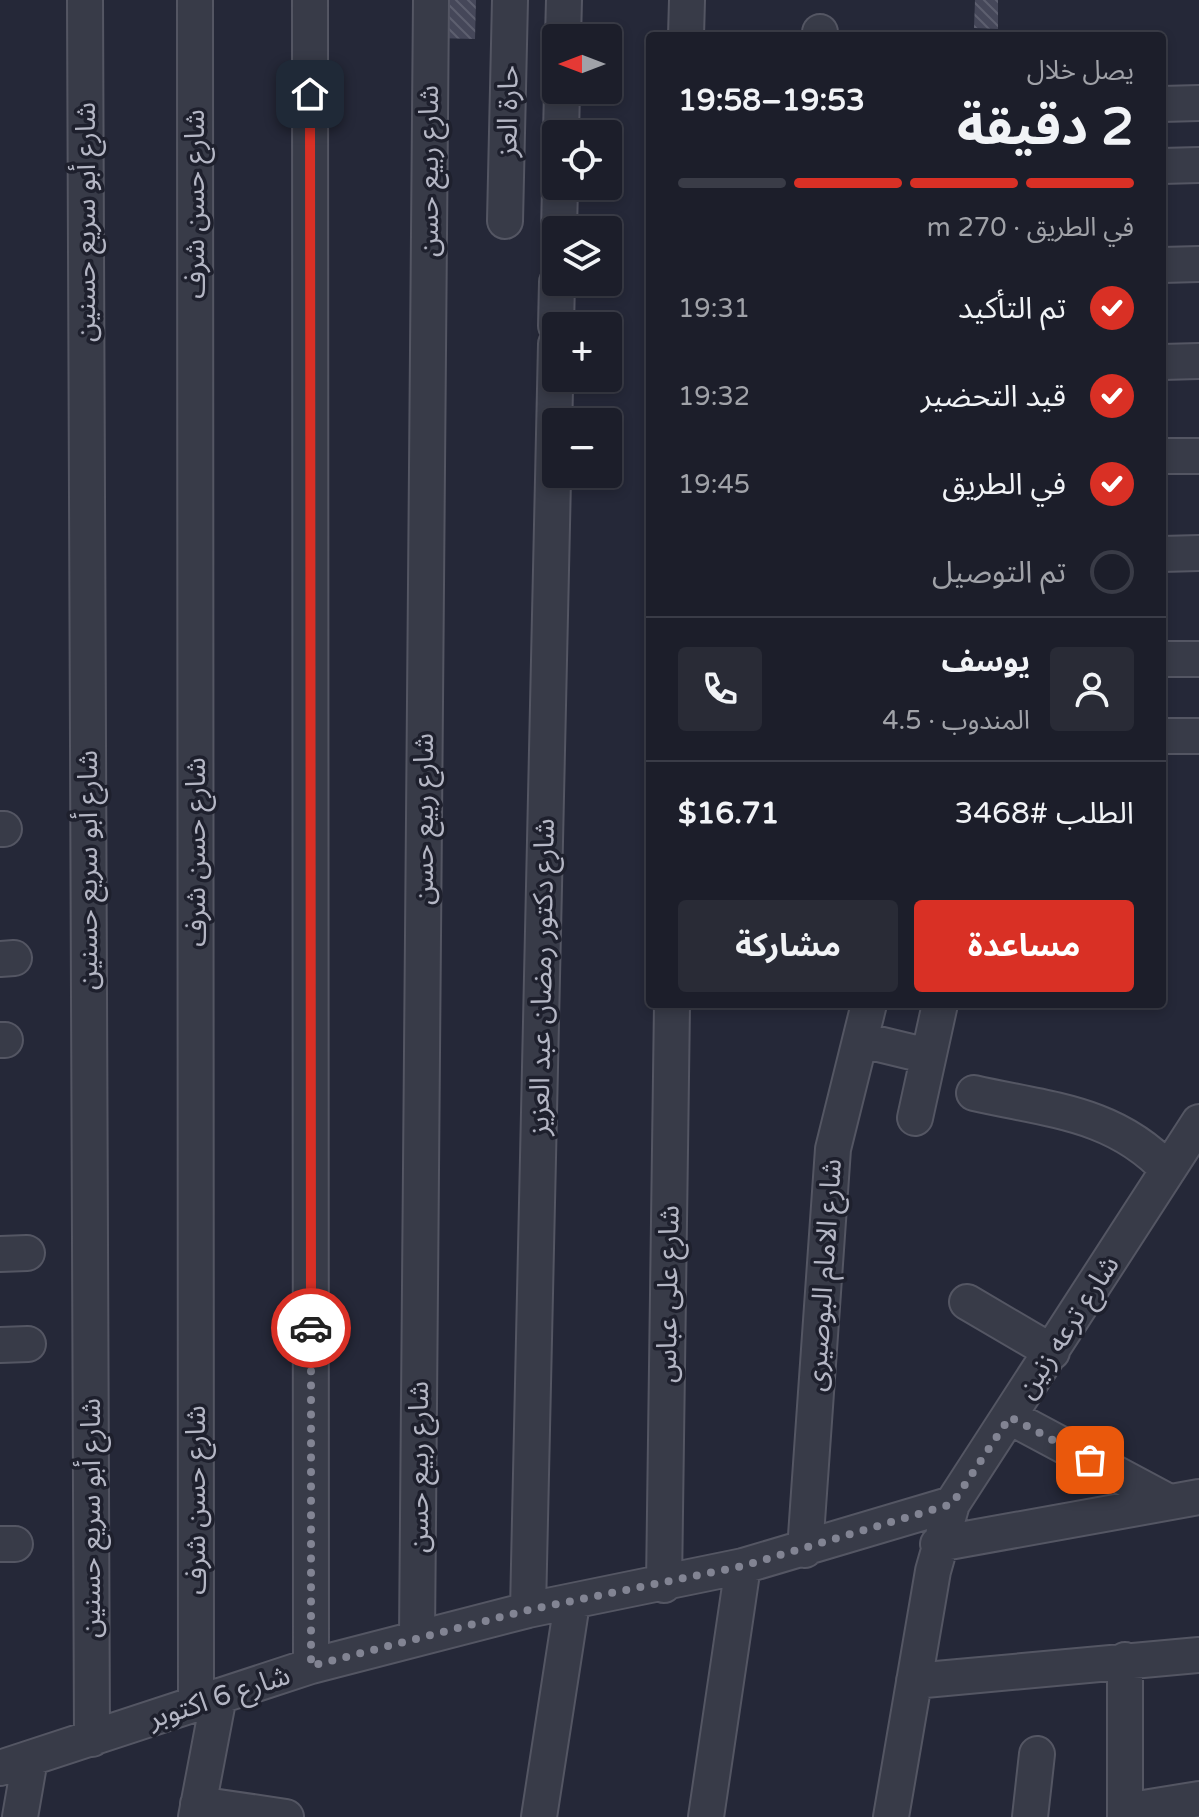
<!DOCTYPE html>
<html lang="ar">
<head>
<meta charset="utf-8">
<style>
  :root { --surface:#1c1e2a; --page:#292b36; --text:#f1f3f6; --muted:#a0a2a8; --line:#3a3c47; --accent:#d93025 }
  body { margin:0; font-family:"Varela Round","Noto Sans Arabic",sans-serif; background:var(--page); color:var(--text); direction:rtl; height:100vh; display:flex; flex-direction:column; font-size:30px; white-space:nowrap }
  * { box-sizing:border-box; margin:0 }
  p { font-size:26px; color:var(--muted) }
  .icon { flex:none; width:44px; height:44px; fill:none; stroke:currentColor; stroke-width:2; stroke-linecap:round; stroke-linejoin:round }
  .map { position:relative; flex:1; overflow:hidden; direction:ltr }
  .panel { position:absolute; left:646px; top:32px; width:520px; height:976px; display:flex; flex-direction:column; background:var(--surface); border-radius:8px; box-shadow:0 4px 12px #0003,0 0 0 2px var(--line); direction:rtl }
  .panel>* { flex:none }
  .needle { width:52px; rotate:270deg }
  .buttons { position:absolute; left:542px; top:24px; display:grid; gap:16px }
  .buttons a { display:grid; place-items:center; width:80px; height:80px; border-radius:8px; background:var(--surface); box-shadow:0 4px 12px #0003,0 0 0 2px var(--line); font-size:40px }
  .pin { position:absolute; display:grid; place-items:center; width:68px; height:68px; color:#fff; margin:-34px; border-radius:16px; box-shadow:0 4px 12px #0006 }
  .courier { position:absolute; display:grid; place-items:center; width:80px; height:80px; margin:-40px; border:6px solid #d93025; border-radius:50%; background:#fff; color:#222; box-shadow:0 2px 10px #0007 }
  .headline em { font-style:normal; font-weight:700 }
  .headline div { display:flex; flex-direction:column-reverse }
  .headline { display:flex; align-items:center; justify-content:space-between; height:136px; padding:0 32px }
  h1 { font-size:52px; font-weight:700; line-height:60px }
  .bar { display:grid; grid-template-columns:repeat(4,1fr); gap:12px 8px; align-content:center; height:96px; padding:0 32px }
  .bar i { height:10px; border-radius:6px; background:var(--line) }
  .bar .on { background:var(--accent) }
  .bar p { grid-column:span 4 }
  .line { display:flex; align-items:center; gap:20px; padding:0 32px; border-top:2px solid var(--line) }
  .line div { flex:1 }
  .round { display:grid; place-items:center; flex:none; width:84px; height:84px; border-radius:8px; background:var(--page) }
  ol { padding:0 32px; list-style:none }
  li { display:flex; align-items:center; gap:24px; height:88px }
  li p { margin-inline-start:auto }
  li .icon { padding:8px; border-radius:50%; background:var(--accent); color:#fff; stroke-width:4 }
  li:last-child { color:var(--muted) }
  li i { width:44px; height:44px; border:4px solid var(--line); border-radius:50% }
  .button { display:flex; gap:16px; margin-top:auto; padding:16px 32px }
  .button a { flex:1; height:92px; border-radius:8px; background:var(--accent); color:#fff; font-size:32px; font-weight:700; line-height:92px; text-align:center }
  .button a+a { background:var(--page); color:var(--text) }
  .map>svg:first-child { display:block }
</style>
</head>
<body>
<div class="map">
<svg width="1199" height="1817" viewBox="0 0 1199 1817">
  <defs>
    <pattern id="building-back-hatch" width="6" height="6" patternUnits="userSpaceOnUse" patternTransform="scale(2)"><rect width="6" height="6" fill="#454759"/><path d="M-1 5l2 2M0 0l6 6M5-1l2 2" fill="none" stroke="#5d5f6f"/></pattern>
  </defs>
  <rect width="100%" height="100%" fill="#252838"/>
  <!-- building -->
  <path fill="url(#building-back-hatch)" d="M435,0H476L475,39L434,38Z
    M975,0H998V29L974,28Z"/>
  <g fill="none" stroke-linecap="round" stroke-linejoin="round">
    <defs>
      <path id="minor" d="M85,0L92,1739
        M195,0L196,1704
        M310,0L311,1666
        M686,36L687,0
        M820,36V32
        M563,38L564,0
        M1162,104L1199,103
        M561,134L562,90
        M1162,166L1199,165
        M505,221L510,0
        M559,230L560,186
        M1162,265L1199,264
        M556,326L557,282
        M1162,362L1199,361
        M1162,456H1199
        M1162,554L1199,553
        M1162,659H1199
        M1162,736H1199
        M0,829H4
        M0,959L14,958
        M0,1040H5
        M862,1040L928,1056
        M974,1093C1048,1110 1114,1112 1168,1170
        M915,1118L940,1004
        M0,1254L27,1253
        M967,1302L1052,1352
        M0,1345L28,1344
        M1010,1417L1169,1502
        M0,1544H15
        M938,1544L1199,1497
        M805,1550L833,1149L869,1004
        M664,1585L672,1004
        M528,1610L556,344
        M417,1637L431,0
        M914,1681L1199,1655
        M0,1768L311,1666L528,1610L743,1566L952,1504
        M198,1804L286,1817
        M1125,1811L1199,1799
        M20,1817L30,1759
        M196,1817L219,1696
        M539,1817L572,1603
        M706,1817L743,1566
        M891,1817L933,1571L952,1504L1199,1122
        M1030,1817L1037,1754
        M1125,1817V1660"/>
    </defs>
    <!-- minor casing -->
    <use href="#minor" stroke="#545663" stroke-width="38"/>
    <!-- minor -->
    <use href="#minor" stroke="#383b48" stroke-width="34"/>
  </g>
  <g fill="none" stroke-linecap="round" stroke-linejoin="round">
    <!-- done -->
    <path stroke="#828493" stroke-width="8" stroke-dasharray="0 14.4" d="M311,1328V1666L528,1610L743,1566L952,1504L1010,1417L1090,1460"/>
    <!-- route -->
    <path stroke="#d93025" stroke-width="10" d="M310,94L311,1328"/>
  </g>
  <g text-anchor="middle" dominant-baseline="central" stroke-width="7" stroke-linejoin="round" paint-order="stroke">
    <!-- street labels -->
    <g font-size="28" fill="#b4b6c4" stroke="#1e202d">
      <text transform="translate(508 111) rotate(-89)">حارة العز</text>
      <text transform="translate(429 171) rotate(-90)">شارع ربيع حسن</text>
      <text transform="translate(195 204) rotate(-90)">شارع حسن شرف</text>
      <text transform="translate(86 222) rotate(-90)">شارع أبو سريع حسنين</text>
      <text transform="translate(424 819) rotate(-90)">شارع ربيع حسن</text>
      <text transform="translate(196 852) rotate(-90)">شارع حسن شرف</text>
      <text transform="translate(88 870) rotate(-90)">شارع أبو سريع حسنين</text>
      <text transform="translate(542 977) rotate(-89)">شارع دكتور رمضان عبد العزيز</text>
      <text transform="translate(824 1275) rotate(-86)">شارع الامام البوصيرى</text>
      <text transform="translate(668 1294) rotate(-89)">شارع على عباس</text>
      <text transform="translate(1068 1327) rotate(-57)">شارع ترعه زنين</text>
      <text transform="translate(419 1467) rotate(-90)">شارع ربيع حسن</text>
      <text transform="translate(196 1500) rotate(-90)">شارع حسن شرف</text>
      <text transform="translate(91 1518) rotate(-90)">شارع أبو سريع حسنين</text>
      <text transform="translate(219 1697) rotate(-18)">شارع 6 اكتوبر</text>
    </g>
  </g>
</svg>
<div class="buttons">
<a><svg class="needle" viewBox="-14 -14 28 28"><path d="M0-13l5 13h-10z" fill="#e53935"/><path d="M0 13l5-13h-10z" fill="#a0a2a8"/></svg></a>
<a><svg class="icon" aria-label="locate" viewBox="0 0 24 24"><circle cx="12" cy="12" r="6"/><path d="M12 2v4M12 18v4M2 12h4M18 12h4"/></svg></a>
<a><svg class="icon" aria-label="layers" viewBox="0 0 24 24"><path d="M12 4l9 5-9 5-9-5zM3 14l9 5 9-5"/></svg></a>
<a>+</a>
<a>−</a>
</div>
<div class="pin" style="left:1090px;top:1460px;background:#ea580c"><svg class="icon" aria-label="bag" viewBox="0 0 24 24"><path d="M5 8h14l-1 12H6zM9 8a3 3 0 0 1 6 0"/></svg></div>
<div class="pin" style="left:310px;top:94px;background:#1f2937"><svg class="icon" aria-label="home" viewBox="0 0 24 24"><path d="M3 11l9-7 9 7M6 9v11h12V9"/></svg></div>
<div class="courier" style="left:311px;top:1328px"><svg class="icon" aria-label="car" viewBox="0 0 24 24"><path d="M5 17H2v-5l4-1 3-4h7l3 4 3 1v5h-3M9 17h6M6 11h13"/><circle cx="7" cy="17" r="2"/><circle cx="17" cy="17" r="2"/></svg></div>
<section class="panel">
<div class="headline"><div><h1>2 دقيقة</h1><p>يصل خلال</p></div><em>19:53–19:58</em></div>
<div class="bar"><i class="on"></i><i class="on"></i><i class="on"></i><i></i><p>في الطريق · 270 m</p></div>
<ol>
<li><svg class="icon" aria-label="check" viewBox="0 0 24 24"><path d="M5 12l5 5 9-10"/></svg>تم التأكيد<p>19:31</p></li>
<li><svg class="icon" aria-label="check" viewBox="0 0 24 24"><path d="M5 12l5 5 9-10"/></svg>قيد التحضير<p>19:32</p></li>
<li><svg class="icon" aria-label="check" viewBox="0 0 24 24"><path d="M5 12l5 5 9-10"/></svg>في الطريق<p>19:45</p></li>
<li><i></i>تم التوصيل</li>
</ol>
<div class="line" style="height:144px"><a class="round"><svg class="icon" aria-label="person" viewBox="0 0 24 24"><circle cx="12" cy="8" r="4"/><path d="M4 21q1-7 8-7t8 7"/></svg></a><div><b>يوسف</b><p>المندوب · 4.5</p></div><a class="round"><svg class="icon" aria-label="phone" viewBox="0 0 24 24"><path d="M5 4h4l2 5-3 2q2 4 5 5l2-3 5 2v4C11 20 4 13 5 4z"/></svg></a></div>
<div class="line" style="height:104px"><div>الطلب #3468</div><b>$16.71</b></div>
<div class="button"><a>مساعدة</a><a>مشاركة</a></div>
</section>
</div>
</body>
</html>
